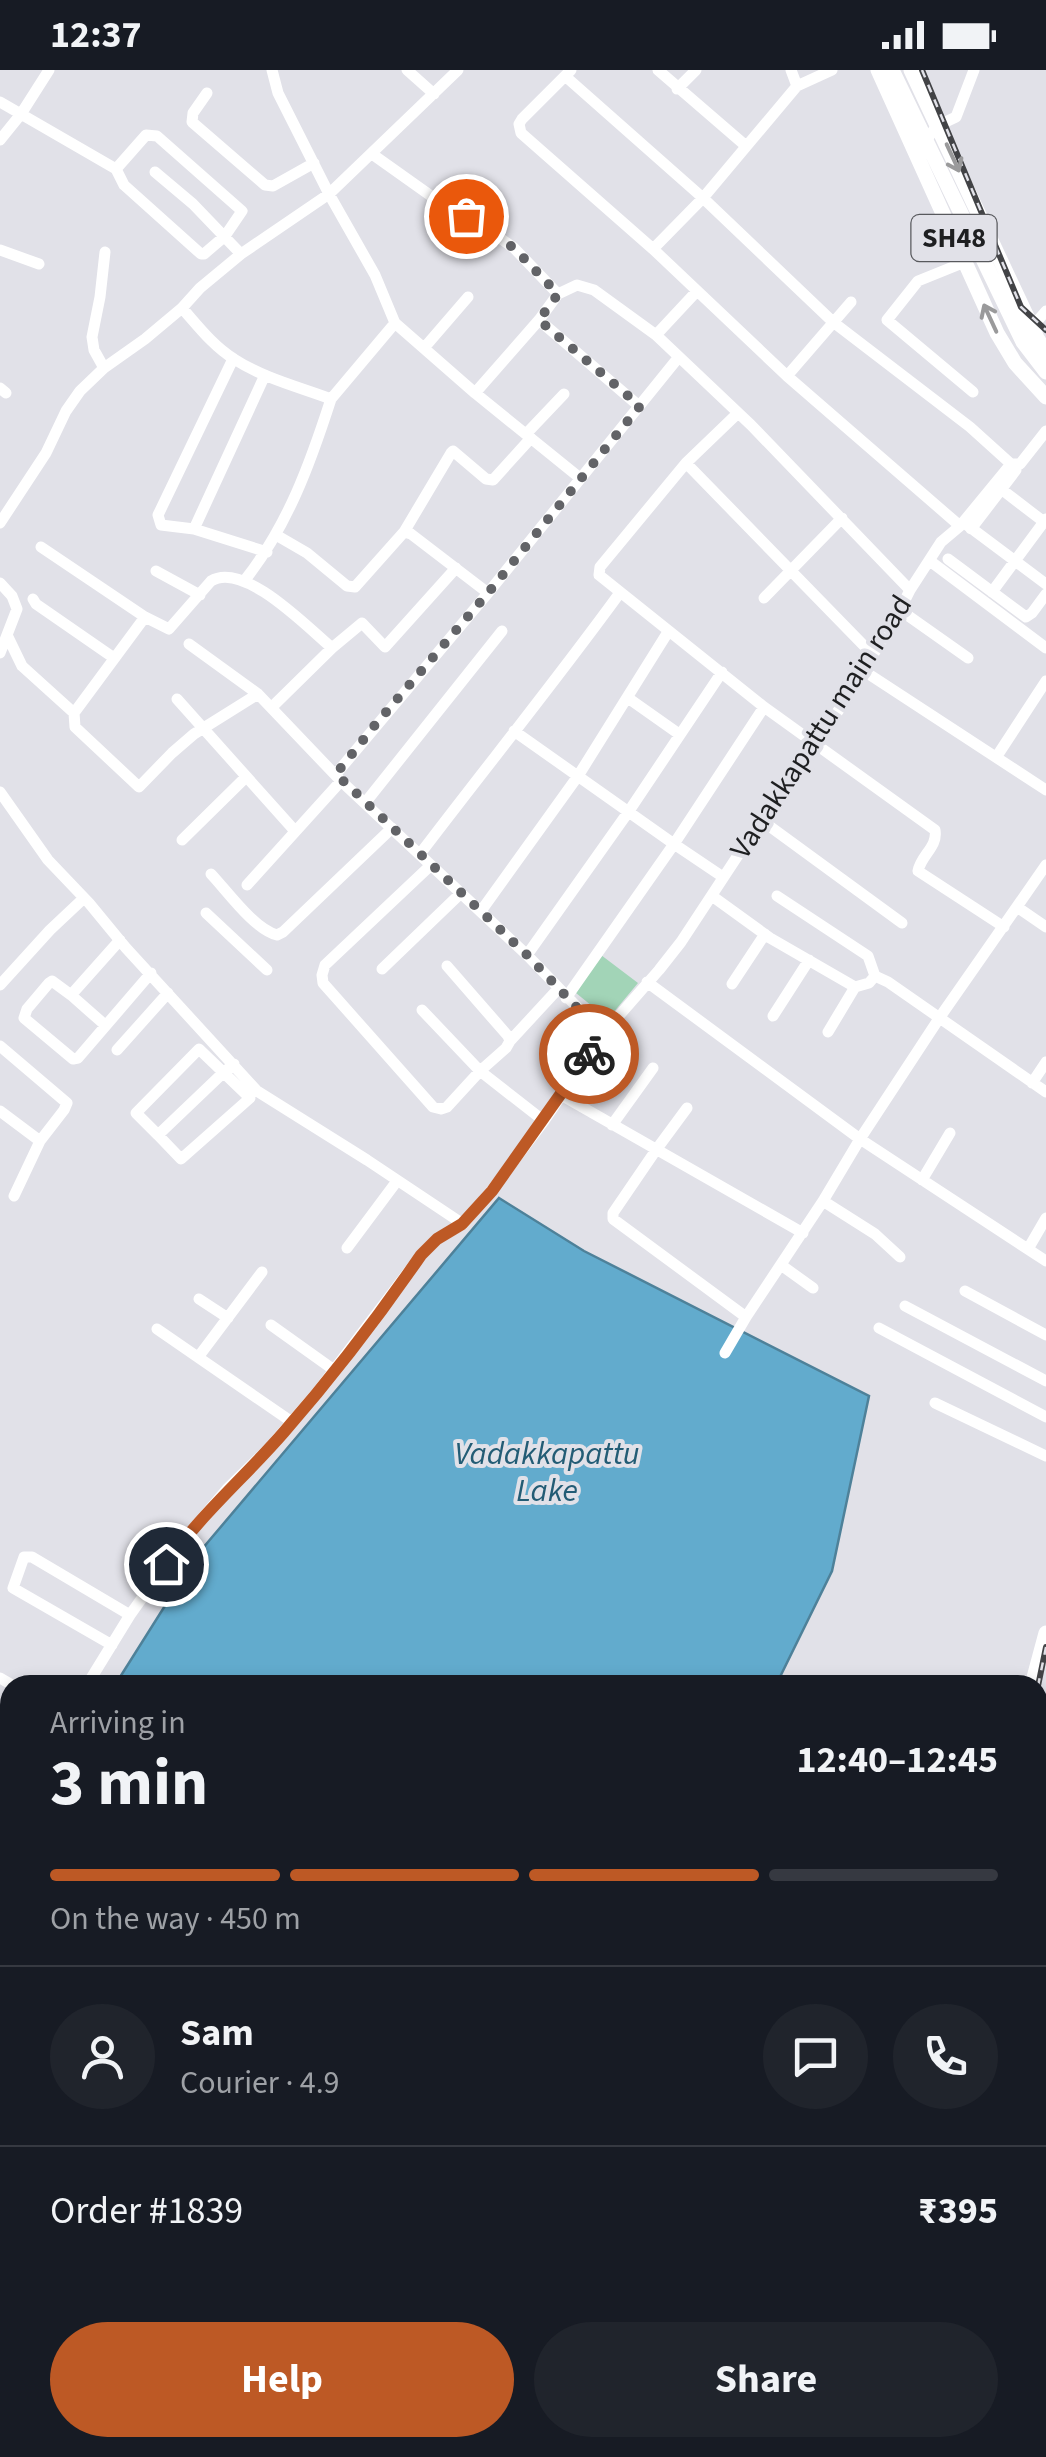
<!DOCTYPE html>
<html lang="en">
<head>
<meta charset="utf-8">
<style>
  :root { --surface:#171b24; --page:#20242c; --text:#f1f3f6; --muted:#9ea1a6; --line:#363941; --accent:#bd5925 }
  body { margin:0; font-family:"Source Sans 3",sans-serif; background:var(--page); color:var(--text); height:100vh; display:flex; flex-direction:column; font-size:38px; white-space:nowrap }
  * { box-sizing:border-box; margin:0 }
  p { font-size:32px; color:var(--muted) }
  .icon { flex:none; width:55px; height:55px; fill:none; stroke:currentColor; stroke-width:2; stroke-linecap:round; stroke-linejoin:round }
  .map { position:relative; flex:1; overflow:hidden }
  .drawer { position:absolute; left:0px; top:1605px; width:1048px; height:782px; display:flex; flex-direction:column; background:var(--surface); border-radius:30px 30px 0 0; box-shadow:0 5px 15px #0003 }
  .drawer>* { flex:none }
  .pin { position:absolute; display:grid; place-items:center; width:85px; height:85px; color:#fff; margin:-42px; border:5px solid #fff; border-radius:50%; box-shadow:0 2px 10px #0007 }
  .courier { position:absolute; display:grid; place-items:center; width:100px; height:100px; margin:-50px; border:8px solid #bd5925; border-radius:50%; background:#fff; color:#222; box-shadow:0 2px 12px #0007 }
  .summary em { font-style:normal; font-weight:700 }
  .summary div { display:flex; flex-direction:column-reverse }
  .summary { display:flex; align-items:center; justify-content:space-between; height:170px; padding:0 50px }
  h1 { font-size:65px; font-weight:700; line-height:75px }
  .bar { display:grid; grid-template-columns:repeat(4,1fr); gap:15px 10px; align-content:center; height:120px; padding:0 50px }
  .bar i { height:12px; border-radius:8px; background:var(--line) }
  .bar .selected { background:var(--accent) }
  .bar p { grid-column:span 4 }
  .line { display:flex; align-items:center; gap:25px; padding:0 50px; border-top:2px solid var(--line) }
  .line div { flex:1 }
  .round { display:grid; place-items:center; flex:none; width:105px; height:105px; border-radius:52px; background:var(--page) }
  .primary-button { display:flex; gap:20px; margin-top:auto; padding:20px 50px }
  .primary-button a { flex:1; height:115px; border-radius:60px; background:var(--accent); color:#fff; font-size:40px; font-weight:700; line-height:115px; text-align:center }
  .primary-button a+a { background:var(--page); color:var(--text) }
  .status { display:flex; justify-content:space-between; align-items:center; height:70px; padding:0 50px; background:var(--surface); direction:ltr }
  .status svg { height:28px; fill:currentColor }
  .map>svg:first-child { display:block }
</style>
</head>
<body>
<div class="status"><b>12:37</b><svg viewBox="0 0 49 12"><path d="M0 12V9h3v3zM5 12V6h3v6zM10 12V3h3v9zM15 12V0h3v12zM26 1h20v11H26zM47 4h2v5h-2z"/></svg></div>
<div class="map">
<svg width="1046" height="2387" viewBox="0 0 1046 2387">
  <rect width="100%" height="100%" fill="#e1e1e8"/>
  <!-- green -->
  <path fill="#a2d4b7" d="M601,885L638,913L608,949L576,923Z
    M1046,1730V2177L1038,2173V1762Z"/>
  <!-- water -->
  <path fill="#62abcd" stroke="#4e8199" stroke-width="2.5" d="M499,1128L584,1181L869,1326L832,1501L776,1615H115L197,1485Z
    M10,1783V2227L0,2209V1799Z"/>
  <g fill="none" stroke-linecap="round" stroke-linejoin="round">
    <!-- minor -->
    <path stroke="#fff" stroke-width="11" d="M272,0L278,23L329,124L375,205L395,253L475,323L580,408
      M407,0L434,24
      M571,0L522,49L519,54L521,63L653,179L787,306
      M658,0L746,76
      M791,0L797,16
      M565,6L703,128L833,252L970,357L1011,394
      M677,19L696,0
      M207,23L193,43L192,52L265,115L273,116L314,93
      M0,32L116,99L146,65L157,66L242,141L225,166L204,184H201L124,115L116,99
      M0,70L21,44L49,0
      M922,75L937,56L956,47L974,0
      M372,84L441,133L486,158L514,178L558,224
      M155,102L193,134L241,184
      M653,179L703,128L797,16L832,0
      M0,180L39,194
      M965,192L918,211L887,250L973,322
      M851,232L787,306L960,456
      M182,238C198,256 213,276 234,289C263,308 299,317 331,329L395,253
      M539,250L639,336
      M1032,257L1046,241
      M656,265L697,221
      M424,278L468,227
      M233,289L158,445L161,455L194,459L267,482
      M104,298L94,280L92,267L100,227L105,182
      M0,318L6,323
      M475,323L539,250L558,224L577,215L594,220L656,265L751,355L910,520
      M738,343L686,393L600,497L599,505L764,637L935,760C938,777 921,785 918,801L1004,857
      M526,364L564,324
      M686,393L873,585
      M1001,419L1044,452
      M963,452L1046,514
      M0,453L46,383L66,341L80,321L104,298L145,269L182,238L200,218L241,184L329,124L458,0
      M194,459L265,305
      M971,459L1016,400
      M404,462L451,383L453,381L486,409L493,410L531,368
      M276,465L307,483L347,516L355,517L404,462L411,464L488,523
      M41,477L145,547L169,559L211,511C244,491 307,557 332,578
      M948,489L1026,547L1032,543L1046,524
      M930,491L1046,578
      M156,501L200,525
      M245,510C288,455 310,394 331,329
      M0,513L12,526L17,539L0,583
      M992,522L1046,449
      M764,528L842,448
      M33,529L36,534L114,588
      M900,540L968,588
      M145,547L74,643L75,657L139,717L172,683L194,664L258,624
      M7,565L22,596L74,643
      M189,574L258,624L341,711L527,885L603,964
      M864,601L1046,720
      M628,628L679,664
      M177,629L295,761
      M272,637L332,578L362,553L385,577L456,498
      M514,661L674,774L566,928
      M997,686L1046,611
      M336,704L488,523L678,288
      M0,722L48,790L89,833L126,878L257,1021L367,1090L463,1154
      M365,733L502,561
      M761,750L902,853
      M182,770L246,707
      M420,784C486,697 555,612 619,524
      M431,795L325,895L322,905L323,913L433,1037L441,1039L447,1037L480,1001L506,978L510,971L508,966L447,896
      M211,804C228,822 254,859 277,865L283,862L392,758
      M723,807L674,774L764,637
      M247,815L341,711
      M712,826L770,868L855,917L869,913L875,906L888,912L1046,1022
      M777,826L868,886L875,906
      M1017,837L1046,857
      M481,841L578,706L668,562
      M206,843L267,900
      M120,870L71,925L52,911L49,913L27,939L24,948L73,989L78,988L151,903
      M527,885L629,741L722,602
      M382,899L461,823
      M647,912L860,1069L940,947L1046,795
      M732,914L765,864
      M0,915L50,860L84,828
      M71,925L105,955
      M422,940L480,1001L544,1051
      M773,946L809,890
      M828,962L855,917
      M510,971L558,919
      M0,976L67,1033L64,1040L40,1071L14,1126
      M117,980L168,923
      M1032,1013L1046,992
      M561,1025L803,1163
      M687,1038L656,1080L613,1143V1149L746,1247
      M0,1041L40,1071
      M612,1055L653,998
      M158,1065L136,1043L199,979L250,1028L181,1089L158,1065L224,1002L234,994
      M922,1110L950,1063
      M823,1131L875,1164L900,1187
      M347,1178L397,1111
      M1028,1179L1046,1148
      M781,1195L813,1218
      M965,1221L1046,1265
      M199,1229L228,1248
      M905,1236L1046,1311
      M271,1255L334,1300
      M879,1258L1046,1347
      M157,1259L292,1352
      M725,1283L746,1247L823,1131L860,1069L1046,1191
      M199,1286L262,1202
      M935,1333L1046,1386
      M112,1575L13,1518L24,1487H32L130,1545
      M0,1608L12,1615
      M87,1615L130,1545L181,1473L227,1419L269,1378L318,1321L421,1185L437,1169L463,1154L491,1121L544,1051L603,964L659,900L681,872L779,723L846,630L900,540L910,520L941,472L960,456L1011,394H1020L1046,361
      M0,1654L10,1660
      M0,1744L10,1729
      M1038,2199L1046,2203
      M1038,2264L1046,2271
      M0,2307L10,2322
      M1038,2376L1046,2384
      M45,2378L53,2387
      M201,2378L212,2387
      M293,2378L307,2387
      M399,2378L414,2387
      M510,2378L526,2387
      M748,2378L755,2387
      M785,2378L796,2387
      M911,2378L922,2387
      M530,2387L541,2378
      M634,2387L643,2378
      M1008,2387L1017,2378"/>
    <!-- major -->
    <path stroke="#fff" stroke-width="15" d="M878,0L997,263L1015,293L1046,327
      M892,0L1023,272L1046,302
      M911,0L1037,268L1046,282
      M1032,1615L1046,1563
      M720,2387L727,2378
      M735,2387L742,2378"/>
    <defs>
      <path id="rail" d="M922,0L1021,237L1046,260
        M1038,1616L1046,1577
        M729,2387L736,2378"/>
    </defs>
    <!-- rail casing -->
    <use href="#rail" stroke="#424346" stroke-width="6"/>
    <!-- rail -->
    <use href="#rail" stroke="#e1e1e8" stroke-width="2.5" stroke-dasharray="8" stroke-linecap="butt"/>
  </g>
  <!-- one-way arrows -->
  <defs><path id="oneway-shaft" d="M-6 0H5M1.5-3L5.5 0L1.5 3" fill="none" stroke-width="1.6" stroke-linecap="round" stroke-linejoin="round" transform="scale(2.5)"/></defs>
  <g stroke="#9a9a9b">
    <use href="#oneway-shaft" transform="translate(953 88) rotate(65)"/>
    <use href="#oneway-shaft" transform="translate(990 248) rotate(-115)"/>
  </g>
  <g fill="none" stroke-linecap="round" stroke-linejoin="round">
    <!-- done -->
    <path stroke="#626367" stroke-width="10" stroke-dasharray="0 18" d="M466,146L514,178L558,224L539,250L640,336L488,523L375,655L336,704L527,885L602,964L589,984"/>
    <!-- route -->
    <path stroke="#bd5925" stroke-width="12" d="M166,1494C200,1445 245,1407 284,1362C333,1306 379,1246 421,1185L437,1169L462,1154L492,1121L589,984"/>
  </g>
  <g text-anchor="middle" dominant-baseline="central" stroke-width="8" stroke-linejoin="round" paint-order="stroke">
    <!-- shield labels -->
    <rect fill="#e1e1e8" stroke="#58595d" stroke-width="2.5" x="911.5" y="145" width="85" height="46" rx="8"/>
    <g font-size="28" font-weight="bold" fill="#1e1f21">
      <text x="954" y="168">SH48</text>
    </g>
    <!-- street labels -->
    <g font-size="30" fill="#1e1f21" stroke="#e1e1e8">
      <text transform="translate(821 657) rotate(-57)">Vadakkapattu main road</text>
    </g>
    <!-- water labels -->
    <g font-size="32" font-style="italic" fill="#235c75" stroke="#e1e1e8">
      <text x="547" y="1384">Vadakkapattu<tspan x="547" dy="37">Lake</tspan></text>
    </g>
  </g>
</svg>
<div class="pin" style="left:466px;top:146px;background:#ea580c"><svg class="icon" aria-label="bag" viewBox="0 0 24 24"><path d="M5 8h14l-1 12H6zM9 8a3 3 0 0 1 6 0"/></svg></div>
<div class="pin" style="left:166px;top:1494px;background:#1f2937"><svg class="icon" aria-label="home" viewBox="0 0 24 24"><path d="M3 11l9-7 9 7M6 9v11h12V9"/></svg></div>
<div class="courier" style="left:589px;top:984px"><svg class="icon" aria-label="bike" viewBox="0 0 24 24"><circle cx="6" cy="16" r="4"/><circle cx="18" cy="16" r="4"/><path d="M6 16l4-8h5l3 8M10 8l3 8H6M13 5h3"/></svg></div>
<section class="drawer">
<div class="summary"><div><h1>3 min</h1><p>Arriving in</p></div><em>12:40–12:45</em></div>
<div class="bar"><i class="selected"></i><i class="selected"></i><i class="selected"></i><i></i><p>On the way · 450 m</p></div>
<div class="line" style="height:180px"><a class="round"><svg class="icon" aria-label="person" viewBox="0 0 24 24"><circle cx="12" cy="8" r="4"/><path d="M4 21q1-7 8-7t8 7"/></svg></a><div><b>Sam</b><p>Courier · 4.9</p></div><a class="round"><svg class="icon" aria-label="chat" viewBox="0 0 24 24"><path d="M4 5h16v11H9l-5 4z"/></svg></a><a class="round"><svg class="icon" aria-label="phone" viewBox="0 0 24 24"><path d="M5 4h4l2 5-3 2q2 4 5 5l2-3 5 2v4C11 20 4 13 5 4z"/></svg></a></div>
<div class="line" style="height:130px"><div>Order #1839</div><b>₹395</b></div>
<div class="primary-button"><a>Help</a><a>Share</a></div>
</section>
</div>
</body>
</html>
